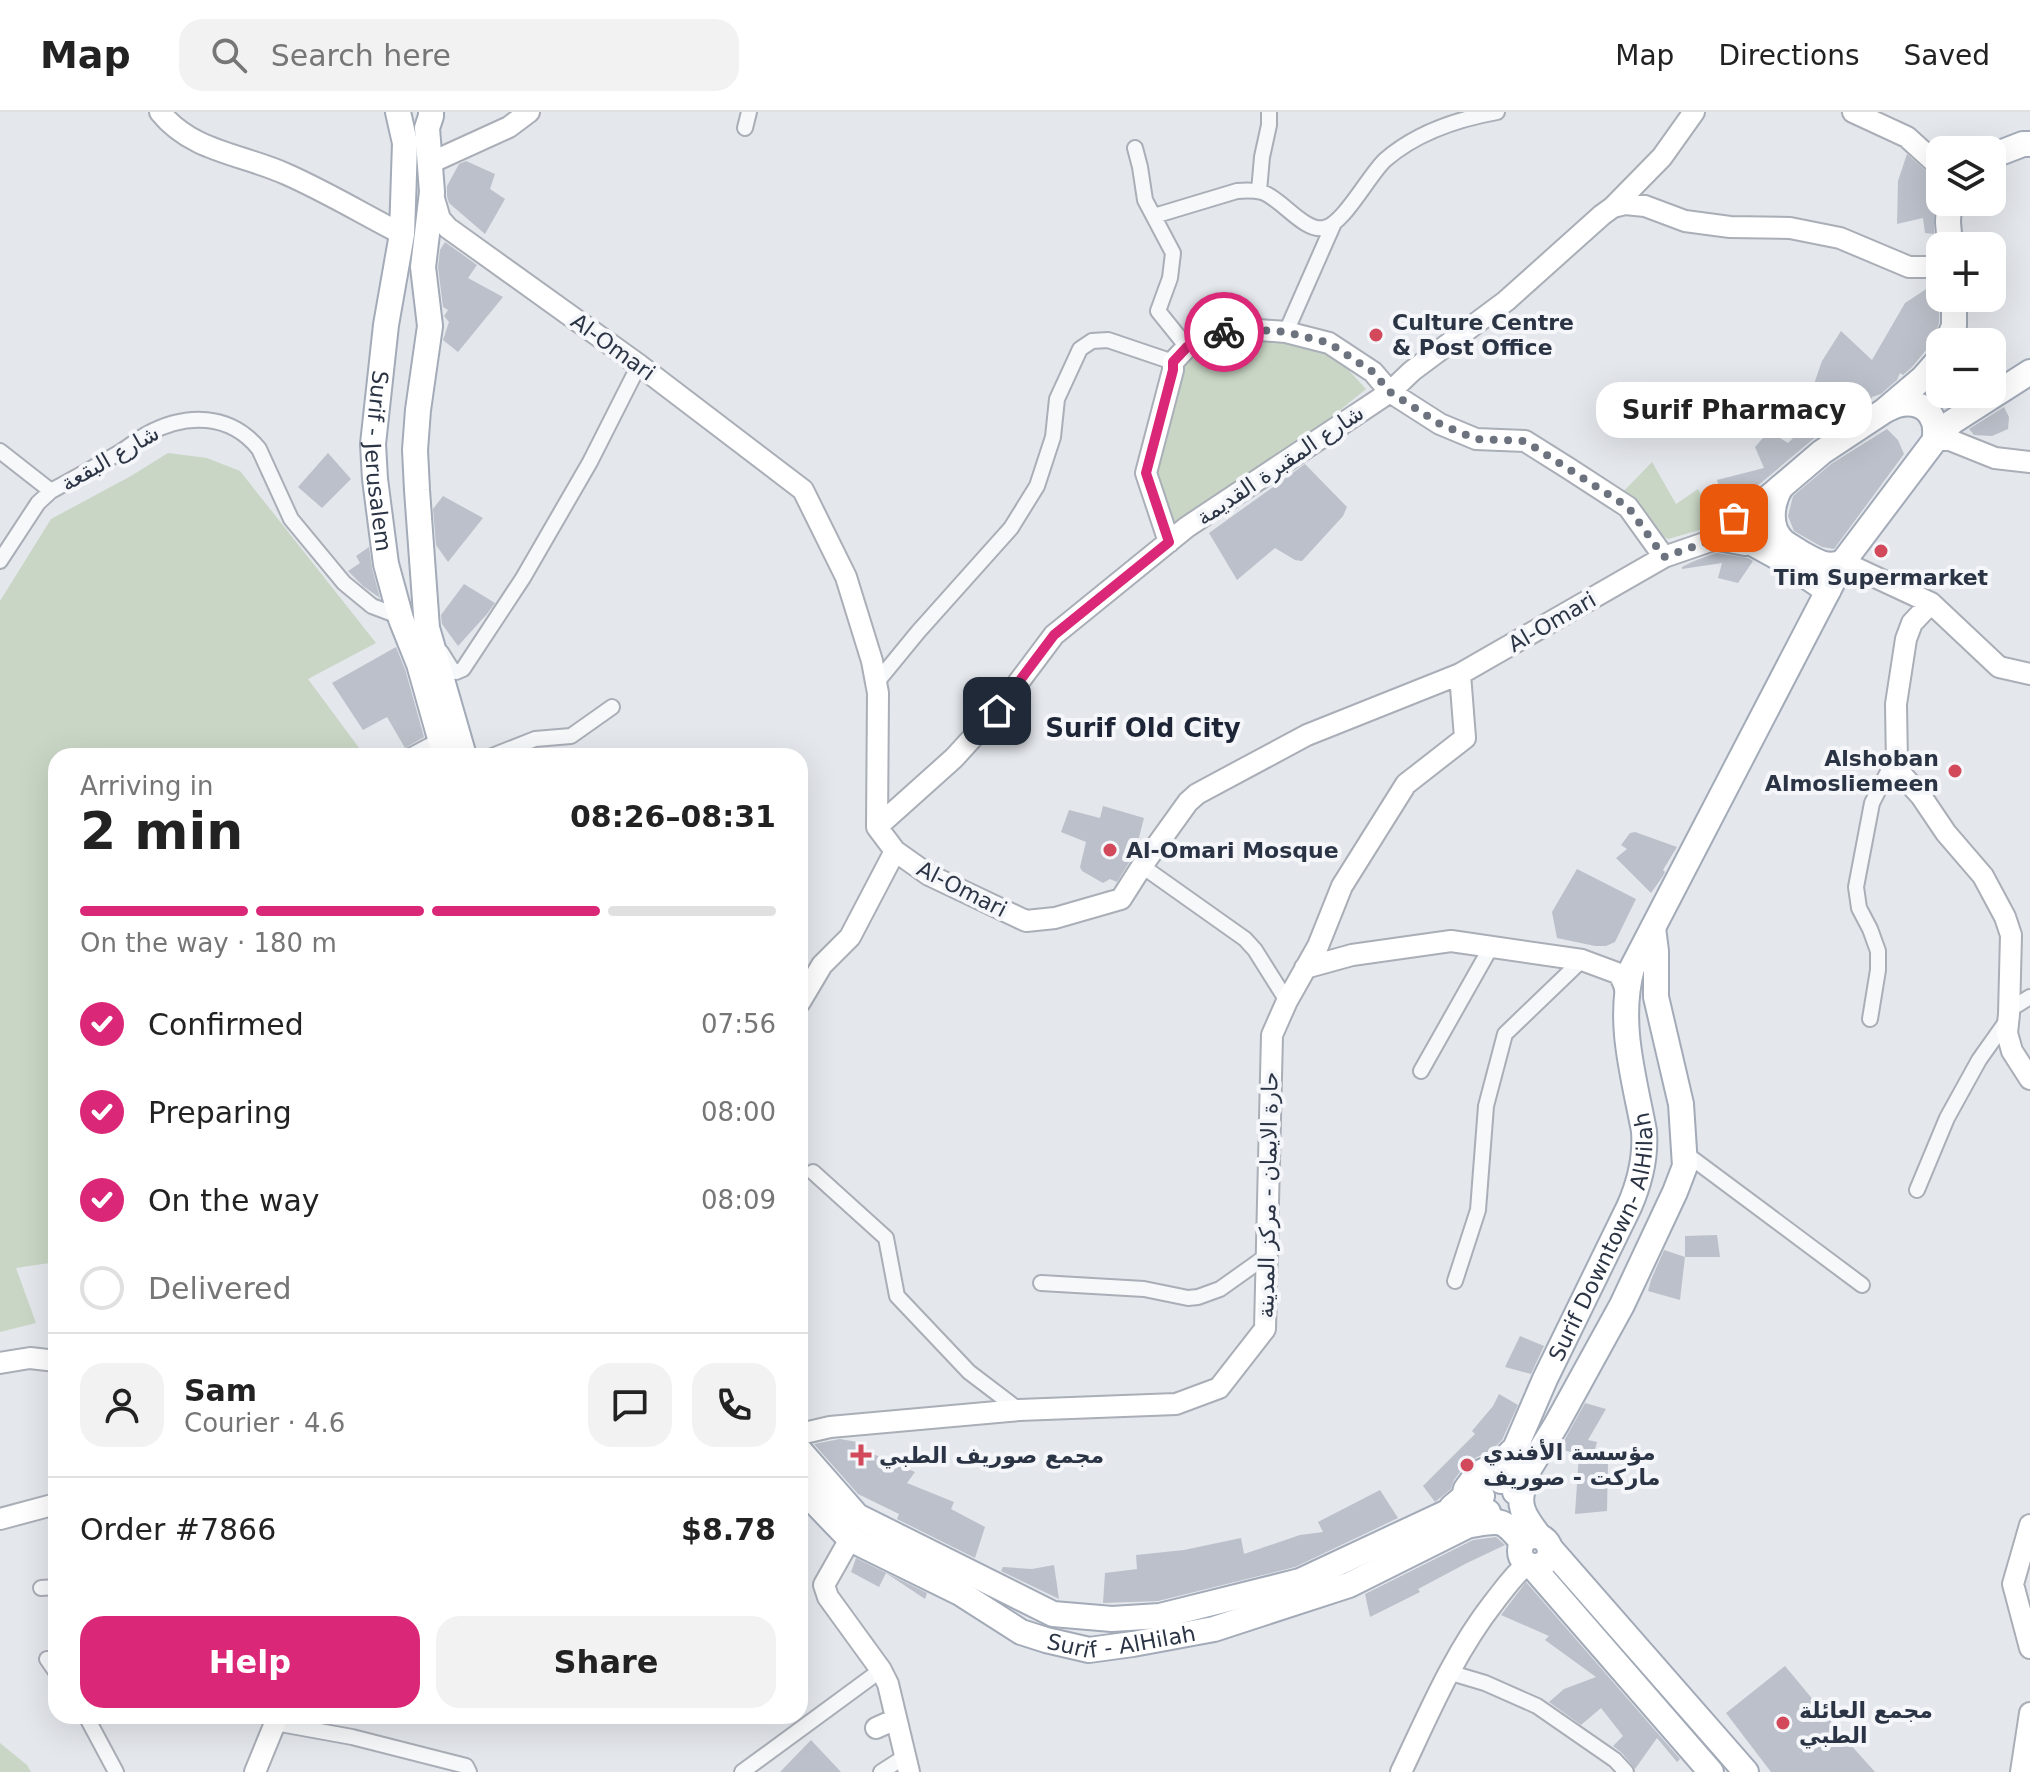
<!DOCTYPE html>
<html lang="en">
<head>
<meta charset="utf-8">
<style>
  :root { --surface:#fff; --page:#f2f2f2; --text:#222; --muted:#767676; --line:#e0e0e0; --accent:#db2777 }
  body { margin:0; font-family:"DejaVu Sans","Noto Sans Arabic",sans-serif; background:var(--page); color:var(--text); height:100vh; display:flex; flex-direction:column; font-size:30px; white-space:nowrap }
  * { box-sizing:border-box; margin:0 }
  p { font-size:26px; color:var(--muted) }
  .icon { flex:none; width:44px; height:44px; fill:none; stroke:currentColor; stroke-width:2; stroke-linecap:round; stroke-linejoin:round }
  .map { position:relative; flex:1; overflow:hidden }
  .drawer { position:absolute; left:48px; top:636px; width:760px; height:976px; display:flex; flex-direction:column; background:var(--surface); border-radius:24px; box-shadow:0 8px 32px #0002 }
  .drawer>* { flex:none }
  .fabs { position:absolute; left:1926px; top:24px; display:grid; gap:16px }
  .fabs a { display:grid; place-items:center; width:80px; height:80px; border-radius:16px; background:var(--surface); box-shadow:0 8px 32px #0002; font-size:40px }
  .pin { position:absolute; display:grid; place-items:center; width:68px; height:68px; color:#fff; margin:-34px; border-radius:16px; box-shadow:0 4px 12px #0006 }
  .courier { position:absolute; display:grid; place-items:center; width:80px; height:80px; margin:-40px; border:6px solid #db2777; border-radius:50%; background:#fff; color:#222; box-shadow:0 2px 10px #0007 }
  .bubble { position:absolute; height:56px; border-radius:24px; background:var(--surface); box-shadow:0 8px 32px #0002; font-size:26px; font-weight:800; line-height:56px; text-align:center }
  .summary em { font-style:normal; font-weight:800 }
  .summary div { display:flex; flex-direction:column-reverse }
  .summary { display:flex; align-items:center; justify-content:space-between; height:136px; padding:0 32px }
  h1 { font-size:52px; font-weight:800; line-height:60px }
  .bar { display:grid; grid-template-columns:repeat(4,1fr); gap:12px 8px; align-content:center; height:96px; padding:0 32px }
  .bar i { height:10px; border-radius:6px; background:var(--line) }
  .bar .current { background:var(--accent) }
  .bar p { grid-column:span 4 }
  .line { display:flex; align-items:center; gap:20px; padding:0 32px; border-top:2px solid var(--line) }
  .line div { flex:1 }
  .round { display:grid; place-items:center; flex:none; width:84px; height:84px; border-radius:24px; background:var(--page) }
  ol { padding:0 32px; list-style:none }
  li { display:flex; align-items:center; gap:24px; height:88px }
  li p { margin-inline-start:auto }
  li .icon { padding:8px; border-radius:50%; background:var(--accent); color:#fff; stroke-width:4 }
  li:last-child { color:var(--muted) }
  li i { width:44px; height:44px; border:4px solid var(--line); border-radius:50% }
  .cta { display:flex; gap:16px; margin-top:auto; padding:16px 32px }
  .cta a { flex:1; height:92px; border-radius:24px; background:var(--accent); color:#fff; font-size:32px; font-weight:800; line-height:92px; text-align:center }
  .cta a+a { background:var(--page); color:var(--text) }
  header { display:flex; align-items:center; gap:48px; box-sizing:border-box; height:112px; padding:0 40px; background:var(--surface); border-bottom:2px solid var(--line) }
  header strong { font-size:38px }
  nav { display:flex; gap:44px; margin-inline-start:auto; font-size:28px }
  .search { width:560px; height:72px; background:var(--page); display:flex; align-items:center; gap:20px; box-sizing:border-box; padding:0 28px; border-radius:24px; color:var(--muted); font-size:30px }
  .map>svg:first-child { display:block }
</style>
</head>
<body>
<header>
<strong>Map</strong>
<div class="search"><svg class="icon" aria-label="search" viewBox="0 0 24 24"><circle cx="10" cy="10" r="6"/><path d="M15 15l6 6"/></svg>Search here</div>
<nav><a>Map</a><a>Directions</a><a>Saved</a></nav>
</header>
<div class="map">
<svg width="2030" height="1660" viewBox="0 0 2030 1660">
  <rect width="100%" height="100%" fill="#e4e7ec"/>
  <!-- green -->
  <path fill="#c9d6c5" d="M1235,221L1329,237L1366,277L1176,431L1152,361L1184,245Z
    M168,341L207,346L240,359L376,531L308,567L365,644H56V1150L16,1156L36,1211L0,1220V489L51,407L131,364Z
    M1652,350L1676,392L1698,377L1709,396L1702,406L1703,417L1668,427L1654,419L1619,384Z
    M0,1631L27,1653L31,1660H0Z"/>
  <!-- building -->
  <path fill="#bbc0ca" d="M1907,42L1935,67L1937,81L1934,89V122L1925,121L1923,106L1897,112L1898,69Z
    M466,49L495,62L490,77L505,87L485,122L449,91L447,84V74L459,52Z
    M445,130L477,153L468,166L503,185L458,240L443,228L449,210L444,204L448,198L443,195L438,155L440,138Z
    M1940,168L1939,211L1932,231L1912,255L1903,263L1900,261L1897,268L1881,282L1872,285L1869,291L1812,328L1743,386L1725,395L1717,368L1764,356L1755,335L1769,319L1788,331L1807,312L1815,288V269L1822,249L1841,219L1872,248L1905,191Z
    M1940,269V282H1968L1946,296L1928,281Z
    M2004,295L2009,305L2008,317L1992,324L1974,323L1969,317Z
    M1887,317L1898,328L1904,342L1834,437L1822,435L1794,419L1788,404L1793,384L1831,352Z
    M328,341L351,367L322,396L298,375Z
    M1305,352L1347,395L1343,404L1302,449L1295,448L1275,436L1237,468L1209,421Z
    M443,384L483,406L448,450L436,433L433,397Z
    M369,435L372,456L380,486L363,474L348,459L360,451L356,444Z
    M1716,441L1748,446L1753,449L1738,471L1718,466L1722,451L1682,457V455L1694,449Z
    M464,472L495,491L487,502L458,534L442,512L441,503Z
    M396,535L405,557L424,625L405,636L387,605L363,618L332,571Z
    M1103,694L1144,706L1135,741L1117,770L1110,767L1103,771L1082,759L1080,755L1086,730L1061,720L1069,698L1100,706Z
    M1635,720L1677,735L1663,758L1665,760L1663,764L1651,781L1616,746L1627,737L1621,733L1630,721Z
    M1577,757L1636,787L1615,830L1606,834H1595L1557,826L1552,800Z
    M1717,1123L1720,1145H1685V1124Z
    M1664,1138L1685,1145L1680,1188L1648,1179L1651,1168Z
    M1520,1224L1544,1234L1531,1262L1505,1255Z
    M1499,1282L1518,1293L1502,1328L1491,1339L1477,1345L1464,1354L1454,1368L1451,1377L1435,1390L1423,1374L1475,1322L1472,1319L1493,1294Z
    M1585,1291L1606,1297L1588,1328L1597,1330L1591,1351L1608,1352L1607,1399L1575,1402L1579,1342L1563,1338L1565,1327Z
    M840,1327L863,1331L859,1336L915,1360L907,1371L954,1390L951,1397L985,1415L975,1446L897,1407L899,1402L858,1382L814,1332Z
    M1380,1378L1398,1406L1295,1455L1158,1489L1103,1491L1105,1461L1137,1457L1136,1443L1184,1438L1241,1426L1244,1442L1300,1423L1323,1420L1318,1410Z
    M1496,1425L1505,1433L1467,1451L1418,1477L1420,1480L1370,1505L1365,1482L1473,1428Z
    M856,1446L927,1481L925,1487L886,1461L879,1475L851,1460Z
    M1054,1453L1059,1487L1001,1459L1003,1455L1032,1457Z
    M1526,1470L1680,1647L1677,1650L1657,1626L1635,1657L1622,1641L1613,1634L1623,1624L1601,1596L1581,1613L1549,1590L1564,1577L1596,1565L1545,1528L1549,1524L1501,1503Z
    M1785,1554L1849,1631L1875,1660H1771L1726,1601Z
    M811,1628L841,1660H780Z"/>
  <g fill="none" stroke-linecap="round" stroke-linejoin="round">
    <defs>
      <path id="street" d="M745,16L749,0
        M1135,36L1140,55L1145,88L1173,141L1170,166L1158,199L1187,235
        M1259,79L1262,45L1269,13V0
        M1154,104L1237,79C1246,78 1254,78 1262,80C1282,87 1304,120 1324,116C1343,113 1369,63 1385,48C1416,21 1458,7 1497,0
        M1286,220L1334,111
        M0,339L51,379
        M0,449L38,391L51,379C75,366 98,353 122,339C130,334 138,327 147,322C186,301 230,301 259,337L291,407L344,471L372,494L401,505
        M441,540L451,556L456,560L463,557L523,466L590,350L639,253
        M877,570L918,520L1011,416L1037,374L1053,325L1057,287L1080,237L1092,229L1108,228L1173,250
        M410,644L440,628
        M492,644L535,627L571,624L612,595
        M1142,754L1245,827L1255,838L1287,889
        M2009,898L2030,885
        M1870,907L1878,858V839L1870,817L1859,796L1856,775L1872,691L1896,644
        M1421,959L1491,835
        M1685,1041L1862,1173
        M813,1060L886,1126L897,1184L969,1260L1019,1298
        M1917,1078L1947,1006L1979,948L2008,907
        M1455,1169L1478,1098L1486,994L1505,922L1582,848
        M1041,1171L1144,1177L1188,1186L1198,1185L1220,1177L1265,1145
        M41,1476L56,1475
        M47,1547L56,1560
        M1448,1560L1485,1571L1537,1594L1615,1648L1626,1660
        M86,1604L116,1660
        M275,1611L352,1625L466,1654L469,1660
        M742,1660L881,1558
        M881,1660L906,1644"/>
      <path id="secondary" d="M160,0C192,40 242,42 286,62C325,79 363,102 402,122
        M1853,0L1907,25L1940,55
        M430,51L509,15L529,0
        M433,83L440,107L448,116L639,253L803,378L846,465L872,549L878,581L877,715L895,739L929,763L1026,809L1055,806L1121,787L1142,754L1188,690L1197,682L1307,623L1460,562L1664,445L1719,426
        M1613,95L1625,92L1645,94L1685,109L1730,115L1790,116L1840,126L1909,155H1940
        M1935,328H1950L1995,346L2030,350
        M1169,430L1146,361L1173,258V250L1187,235L1233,216L1286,220L1329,231L1373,260L1390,280L1440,312L1476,327L1525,329L1568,356L1628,395L1664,445
        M1843,450L1931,491L1999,555L2030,562
        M1931,491L1912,511L1906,527L1896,592L1897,653L1902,663L1921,684L1946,721L1983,764L2005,805L2011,823L2009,902L2007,921L2012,939L2030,967
        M877,715L954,646L997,599L1054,523L1187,415L1390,280L1412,259L1506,189L1602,103L1613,95L1662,45L1694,0
        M1305,856L1352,843L1451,829L1582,848L1617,861C1624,868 1625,876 1627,885
        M800,890L822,853L850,825L895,739
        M0,1251L30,1246L56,1249
        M800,1322L830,1315L1019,1298L1176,1292L1219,1276L1265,1217L1272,923L1287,889L1318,834L1342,774L1406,672L1465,626L1460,562
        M0,1407L56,1392
        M2030,1413L2013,1472L2030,1536
        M850,1427L824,1473L828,1485L881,1558L888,1572L909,1660
        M876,1616L896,1607
        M255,1660L278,1604
        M1401,1660C1429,1601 1454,1541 1494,1490C1505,1476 1514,1463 1527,1452
        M2021,1660L2030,1601"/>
      <g id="primary">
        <path id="s1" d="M398,0L405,31L402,122L386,213L373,332L375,367L386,452L401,507L419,552L445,644"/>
        <path d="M431,0V4L427,16L432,80L423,155L430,214L418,298L415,338L417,378L427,516L464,644"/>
        <path d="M1992,44L2023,32H2030"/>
        <path d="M1949,90L1948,110L1950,134"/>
        <path d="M1947,230L1954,214V186"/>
        <path d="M1888,297C1903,288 1926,289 1933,308C1936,314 1935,321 1935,328"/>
        <path d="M1781,375C1771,392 1768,416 1784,430C1789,434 1796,437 1801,441C1815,449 1827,457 1843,450"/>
        <path d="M1748,403L1822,340L1884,299L1923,266L1937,250L1940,244"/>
        <path d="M1719,426L1745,431L1750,430L1781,447L1828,479"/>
        <path d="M800,1339L857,1404L1053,1502L1112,1507L1160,1504L1300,1469L1482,1384"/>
        <path d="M1528,1367C1513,1390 1525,1406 1540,1425"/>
        <path id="s2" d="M1501,1369L1545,1267L1629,1095C1640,1070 1646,1046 1644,1019C1634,965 1617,910 1632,856L1843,450L1935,328L1952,310L2030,260"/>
        <path id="s3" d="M800,1375L850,1427L960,1481L1021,1520L1046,1528L1089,1538L1133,1532L1214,1517L1349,1473L1469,1413L1488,1400"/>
        <path d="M1515,1380L1556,1313L1622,1193L1675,1080L1685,1054L1681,992L1656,885V839L1653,816"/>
        <path d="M1452,1395L1464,1385L1466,1377L1474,1366L1483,1359L1500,1352L1511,1340"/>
        <path d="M1471,1413C1501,1408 1502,1406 1522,1430"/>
        <circle cx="1535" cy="1439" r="15"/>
        <path d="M1549,1435L1746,1660"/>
        <path d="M1532,1454L1711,1660"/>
      </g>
    </defs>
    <!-- street casing -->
    <use href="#street" stroke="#a9aeb7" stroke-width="18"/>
    <!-- secondary casing -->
    <use href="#secondary" stroke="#a9aeb7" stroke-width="24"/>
    <!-- primary casing -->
    <use href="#primary" stroke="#a3abb8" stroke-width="28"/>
    <!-- street -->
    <use href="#street" stroke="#f7f8fa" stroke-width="14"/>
    <!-- secondary -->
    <use href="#secondary" stroke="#fff" stroke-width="20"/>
    <!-- primary -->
    <use href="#primary" stroke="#fff" stroke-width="24"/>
  </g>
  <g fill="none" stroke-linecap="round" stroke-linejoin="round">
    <!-- done -->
    <path stroke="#6c737f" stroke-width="8" stroke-dasharray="0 14.4" d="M1224,220L1233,216L1286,220L1329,231L1373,260L1390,280L1440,312L1476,327L1525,329L1628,395L1664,445L1719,426L1729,419L1731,409L1734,406"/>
    <!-- route -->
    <path stroke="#db2777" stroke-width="10" d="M997,599L1054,523L1169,430L1146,361L1173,258V250L1187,235L1224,220"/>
  </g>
  <!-- markers -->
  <g fill="#d1495b" stroke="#f4f6f9" stroke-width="3">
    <circle cx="1376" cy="223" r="8"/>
    <circle cx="1881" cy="439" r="8"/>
    <circle cx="1955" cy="659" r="8"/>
    <circle cx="1110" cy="738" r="8"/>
    <path d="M857 1331h8v8h8v8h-8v8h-8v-8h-8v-8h8z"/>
    <circle cx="1467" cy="1353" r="8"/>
    <circle cx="1783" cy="1611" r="8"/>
  </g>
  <g text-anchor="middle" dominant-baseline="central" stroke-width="8" stroke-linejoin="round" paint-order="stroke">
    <!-- poi labels -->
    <g font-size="22" font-weight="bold" fill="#2b3445" stroke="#f4f6f9" text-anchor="start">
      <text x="1392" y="210">Culture Centre<tspan x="1392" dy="25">&amp; Post Office</tspan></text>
      <text x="1881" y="465" text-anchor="middle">Tim Supermarket</text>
      <text x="1939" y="646" text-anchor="end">Alshoban<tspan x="1939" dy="25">Almosliemeen</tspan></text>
      <text x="1126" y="738">Al-Omari Mosque</text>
      <text x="1483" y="1340">مؤسسة الأفندي<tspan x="1483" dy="25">ماركت - صوريف</tspan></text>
      <text x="879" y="1343">مجمع صوريف الطبي</text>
      <text x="1799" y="1598">مجمع العائلة<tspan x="1799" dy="25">الطبي</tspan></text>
    </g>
    <!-- street labels -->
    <g font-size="22" fill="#2b3445" stroke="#f4f6f9">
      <text transform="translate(613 235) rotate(36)">Al-Omari</text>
      <text transform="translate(110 346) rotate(-30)">شارع البقعة</text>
      <text stroke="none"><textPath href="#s1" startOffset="352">Surif - Jerusalem</textPath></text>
      <text transform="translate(1280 353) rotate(-34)">شارع المقبرة القديمة</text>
      <text transform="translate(1552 510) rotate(-30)">Al-Omari</text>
      <text transform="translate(962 777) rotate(27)">Al-Omari</text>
      <text transform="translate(1268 1083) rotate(-89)">حارة الايمان - مركز المدينة</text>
      <text stroke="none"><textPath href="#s2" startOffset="266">Surif Downtown- AlHilah</textPath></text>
      <text stroke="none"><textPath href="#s3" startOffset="370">Surif - AlHilah</textPath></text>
    </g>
    <!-- quarter labels -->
    <g font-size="26" font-weight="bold" fill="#1d2536" stroke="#f4f6f9">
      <text x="1143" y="616">Surif Old City</text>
    </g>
  </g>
</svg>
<div class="fabs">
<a><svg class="icon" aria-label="layers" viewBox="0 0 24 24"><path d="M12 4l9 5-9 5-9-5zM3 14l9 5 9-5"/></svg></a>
<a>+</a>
<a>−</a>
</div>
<div class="pin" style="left:1734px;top:406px;background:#ea580c"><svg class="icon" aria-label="bag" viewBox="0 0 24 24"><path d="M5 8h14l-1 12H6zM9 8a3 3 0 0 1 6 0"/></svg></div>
<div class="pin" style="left:997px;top:599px;background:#1f2937"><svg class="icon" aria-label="home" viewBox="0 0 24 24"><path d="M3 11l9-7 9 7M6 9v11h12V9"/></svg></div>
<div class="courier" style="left:1224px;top:220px"><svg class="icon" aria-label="bike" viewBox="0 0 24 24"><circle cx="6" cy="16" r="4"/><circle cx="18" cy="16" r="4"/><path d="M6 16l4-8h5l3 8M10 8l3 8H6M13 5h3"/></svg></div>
<div class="bubble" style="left:1596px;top:270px;width:276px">Surif Pharmacy</div>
<section class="drawer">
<div class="summary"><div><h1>2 min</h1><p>Arriving in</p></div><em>08:26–08:31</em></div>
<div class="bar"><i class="current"></i><i class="current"></i><i class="current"></i><i></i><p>On the way · 180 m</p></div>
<ol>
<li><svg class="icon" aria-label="check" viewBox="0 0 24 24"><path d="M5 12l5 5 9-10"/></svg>Confirmed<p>07:56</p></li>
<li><svg class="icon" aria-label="check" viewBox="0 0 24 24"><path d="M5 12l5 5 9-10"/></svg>Preparing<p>08:00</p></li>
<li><svg class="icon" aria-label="check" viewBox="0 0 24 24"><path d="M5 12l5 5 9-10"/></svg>On the way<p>08:09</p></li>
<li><i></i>Delivered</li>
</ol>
<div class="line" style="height:144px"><a class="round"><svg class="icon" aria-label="person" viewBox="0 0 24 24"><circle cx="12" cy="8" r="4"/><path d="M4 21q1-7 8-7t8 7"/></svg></a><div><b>Sam</b><p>Courier · 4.6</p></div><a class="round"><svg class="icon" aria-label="chat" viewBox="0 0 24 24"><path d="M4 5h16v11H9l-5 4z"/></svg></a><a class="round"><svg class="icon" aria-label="phone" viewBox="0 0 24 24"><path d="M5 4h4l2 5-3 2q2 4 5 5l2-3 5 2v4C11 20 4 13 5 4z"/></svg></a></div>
<div class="line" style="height:104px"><div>Order #7866</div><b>$8.78</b></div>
<div class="cta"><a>Help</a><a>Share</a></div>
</section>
</div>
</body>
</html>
